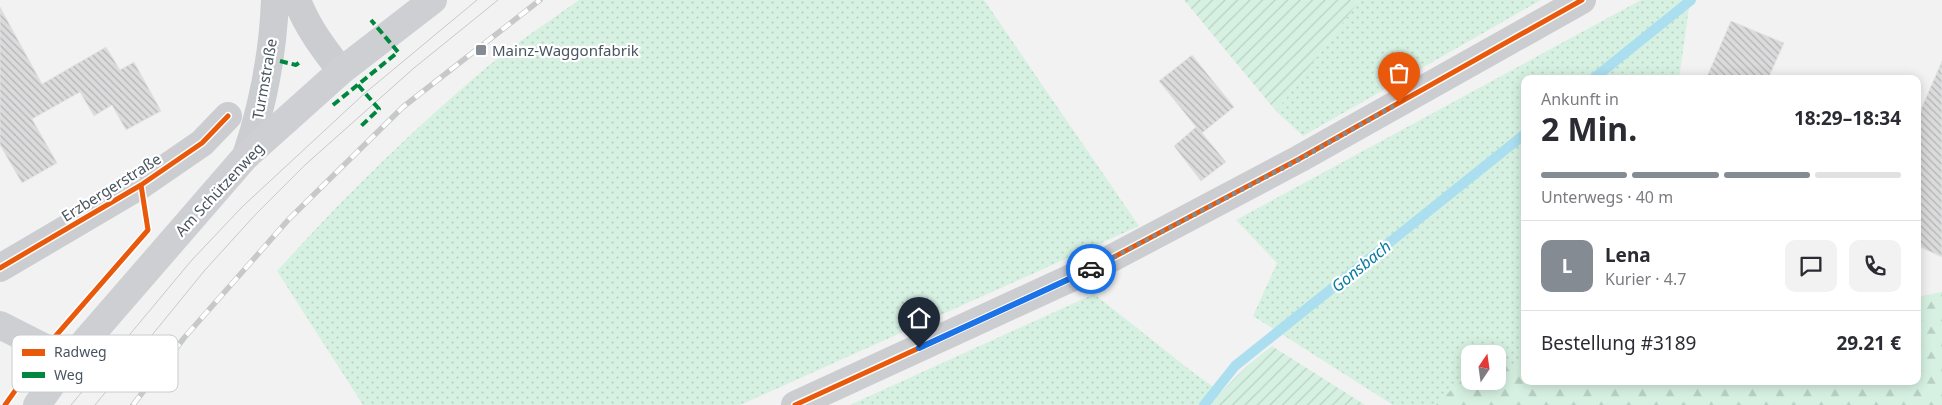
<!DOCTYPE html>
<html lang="de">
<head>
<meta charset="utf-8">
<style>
  :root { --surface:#fff; --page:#f2f2f3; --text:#2b2b33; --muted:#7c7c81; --line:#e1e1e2; --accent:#848b92 }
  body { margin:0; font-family:"Noto Sans",sans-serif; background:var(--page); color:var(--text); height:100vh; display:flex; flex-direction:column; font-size:19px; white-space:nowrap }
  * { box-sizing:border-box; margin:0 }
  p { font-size:16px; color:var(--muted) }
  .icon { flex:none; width:28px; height:28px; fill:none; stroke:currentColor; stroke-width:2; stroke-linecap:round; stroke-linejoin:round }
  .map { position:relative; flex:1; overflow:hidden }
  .panel { position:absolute; left:1521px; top:75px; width:400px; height:310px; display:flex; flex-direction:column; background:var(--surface); border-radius:10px; box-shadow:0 2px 12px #0003 }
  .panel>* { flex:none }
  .needle { width:32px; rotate:13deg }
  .controls { position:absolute; left:1461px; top:345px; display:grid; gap:10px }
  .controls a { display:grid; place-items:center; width:45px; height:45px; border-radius:10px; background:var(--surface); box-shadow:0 2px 12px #0003; font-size:25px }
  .pin { position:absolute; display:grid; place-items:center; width:42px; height:42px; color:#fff; margin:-51px -21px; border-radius:50% 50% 50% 0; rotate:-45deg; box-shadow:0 0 5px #0007 }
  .pin .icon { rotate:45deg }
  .courier { position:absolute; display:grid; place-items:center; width:50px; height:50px; margin:-25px; border:4px solid #1a73e8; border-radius:50%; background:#fff; color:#222; box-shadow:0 1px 6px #0007 }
  .headline em { font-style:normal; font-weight:700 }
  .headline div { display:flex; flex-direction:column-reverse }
  .headline { display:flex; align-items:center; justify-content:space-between; height:85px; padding:0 20px }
  h1 { font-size:32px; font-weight:700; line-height:38px }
  .bar { display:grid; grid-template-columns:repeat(4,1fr); gap:8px 5px; align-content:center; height:60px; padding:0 20px }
  .bar i { height:6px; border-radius:4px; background:var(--line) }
  .bar .selected { background:var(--accent) }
  .bar p { grid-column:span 4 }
  .line { display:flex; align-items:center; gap:12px; padding:0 20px; border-top:1px solid var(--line) }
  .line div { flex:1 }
  .round { display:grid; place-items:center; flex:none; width:52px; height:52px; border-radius:10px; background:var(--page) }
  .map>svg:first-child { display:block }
</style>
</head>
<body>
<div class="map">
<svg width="1942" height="405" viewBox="0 0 1942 405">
  <defs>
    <pattern id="grass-dots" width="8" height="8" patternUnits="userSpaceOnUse" patternTransform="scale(1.25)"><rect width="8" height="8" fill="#d6f1e2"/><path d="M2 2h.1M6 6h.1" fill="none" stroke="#b9d1c4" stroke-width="1.8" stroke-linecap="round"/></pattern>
    <pattern id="forest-firs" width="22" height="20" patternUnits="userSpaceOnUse" patternTransform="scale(1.25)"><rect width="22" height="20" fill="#d6f1e2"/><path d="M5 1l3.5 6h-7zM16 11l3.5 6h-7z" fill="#b9d1c4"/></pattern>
    <pattern id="garden-furrows" width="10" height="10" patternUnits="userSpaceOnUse" patternTransform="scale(1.25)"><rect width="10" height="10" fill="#d6f1e2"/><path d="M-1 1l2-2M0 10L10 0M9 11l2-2" fill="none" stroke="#b9d1c4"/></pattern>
    <pattern id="building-back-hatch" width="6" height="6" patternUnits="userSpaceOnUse" patternTransform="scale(1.25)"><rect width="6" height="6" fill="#dbdbdc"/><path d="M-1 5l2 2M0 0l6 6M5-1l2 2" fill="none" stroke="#b4b4b6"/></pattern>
  </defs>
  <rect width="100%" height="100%" fill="#f2f2f2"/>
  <!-- grass -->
  <path fill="url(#grass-dots)" fill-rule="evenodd" d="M579,0H984L1139,226L740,405H363L277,271C342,199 412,130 487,67C516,43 548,22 579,0Z
    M1360,0H1541L1303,136L1276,111Z
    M1641,0H1690L1679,79H1525V381H1918V297L1942,292V405H1393L1253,316L1277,263L1236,220ZM1470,354H1498V381H1470Z
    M1094,294L1195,374L1221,392L1211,405H850Z"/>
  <!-- forest -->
  <path fill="url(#forest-firs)" d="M1942,292V405H1436L1470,371V381H1498V366L1525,365V381H1918V297Z"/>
  <!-- garden -->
  <path fill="url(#garden-furrows)" d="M1184,0H1360L1276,111Z
    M1272,346L1365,405H1211C1228,383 1249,363 1272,346Z"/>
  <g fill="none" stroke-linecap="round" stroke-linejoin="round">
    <!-- stream -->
    <path stroke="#abdfef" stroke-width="10" d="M1593,79L1691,0
      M1204,405L1235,366L1525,134"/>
  </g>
  <!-- building -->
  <path fill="url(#building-back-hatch)" stroke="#e3e4e5" d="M0,7L42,84L106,47L120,70L134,62L161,111L126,130L112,105L94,116L80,92L32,119L57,163L22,183L0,145Z
    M1731,21L1784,43L1768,79H1706Z
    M1192,55L1234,107L1202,133L1226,162L1201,181L1174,146L1196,127L1159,81Z
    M1942,61V257L1918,246V116Z"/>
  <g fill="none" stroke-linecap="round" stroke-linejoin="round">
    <!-- minor -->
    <path stroke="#cbcdd0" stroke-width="28" d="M297,0C307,27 324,49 341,71
      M246,156C263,105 273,54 275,0
      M0,268L141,185L202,143L228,116
      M795,405L1095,267L1299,159L1582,0"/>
    <!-- secondary -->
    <path stroke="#cdcfd2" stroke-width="28" d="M0,325L69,360
      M37,405L69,360L246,156L341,71L433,0"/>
    <!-- tram -->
    <path stroke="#c7c8ca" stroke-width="1" d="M71,405L191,261L242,207L365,93L477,0
      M95,405L205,270L255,215L305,165L414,68L498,0"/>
    <defs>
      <path id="rail" d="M133,405L184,338L289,219L403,107L540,0"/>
    </defs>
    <!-- rail casing -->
    <use href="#rail" stroke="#c7c8ca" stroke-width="5.5"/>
    <!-- rail -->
    <use href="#rail" stroke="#fff" stroke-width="4" stroke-dasharray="11" stroke-linecap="butt"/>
    <!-- quiet -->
    <path stroke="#00873e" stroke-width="4" stroke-dasharray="8 4" stroke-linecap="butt" d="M280,61L296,65L300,62
      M358,85L379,109L359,128
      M333,105L398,52L371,20"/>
    <defs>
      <path id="cycleway" d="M0,268L141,185L202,143L228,116
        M5,405L46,347L148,230L141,185
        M795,405L1095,267L1299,159L1582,0"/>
    </defs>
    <!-- cycleway casing -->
    <use href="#cycleway" stroke="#fff" stroke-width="8"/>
    <!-- cycleway -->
    <use href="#cycleway" stroke="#e8590c" stroke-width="5"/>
  </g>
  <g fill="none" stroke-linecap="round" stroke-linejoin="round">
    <!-- done -->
    <path stroke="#848b92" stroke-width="5" stroke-dasharray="0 9" d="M1091,269L1300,159L1399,103"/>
    <!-- route -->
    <path stroke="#1a73e8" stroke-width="6" d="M919,348L1091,269"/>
  </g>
  <!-- markers -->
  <rect fill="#848b92" stroke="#fff" stroke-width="2" x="475" y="44" width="12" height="12" rx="2.5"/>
  <g text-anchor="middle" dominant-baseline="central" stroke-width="4.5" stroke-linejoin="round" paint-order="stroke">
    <!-- poi labels -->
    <g font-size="15" fill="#48545f" stroke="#fff" text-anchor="start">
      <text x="492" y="50">Mainz-Waggonfabrik</text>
    </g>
    <!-- street labels -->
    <g font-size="15" fill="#48545f" stroke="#fff">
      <text transform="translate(264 79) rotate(-80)">Turmstraße</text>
      <text transform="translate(111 187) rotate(-32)">Erzbergerstraße</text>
      <text transform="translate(219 189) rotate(-47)">Am Schützenweg</text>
    </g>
    <!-- water labels -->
    <g font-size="16" font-style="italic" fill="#0a7da1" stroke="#fff">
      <text transform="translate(1361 266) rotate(-39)">Gonsbach</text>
    </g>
  </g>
  <!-- legend -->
  <rect x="12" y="335" width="166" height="57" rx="8" fill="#fff" stroke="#c8cccf" stroke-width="1"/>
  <rect x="22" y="349" width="23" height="7" fill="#e8590c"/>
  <rect x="22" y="372" width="23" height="6" fill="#00873e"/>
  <g font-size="14" fill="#48545f">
    <text x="54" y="357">Radweg</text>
    <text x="54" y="380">Weg</text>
  </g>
</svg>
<div class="controls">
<a><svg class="needle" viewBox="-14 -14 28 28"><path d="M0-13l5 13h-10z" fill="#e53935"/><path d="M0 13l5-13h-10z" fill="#7c7c81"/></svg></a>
</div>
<div class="pin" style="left:1399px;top:103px;background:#ea580c"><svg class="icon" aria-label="bag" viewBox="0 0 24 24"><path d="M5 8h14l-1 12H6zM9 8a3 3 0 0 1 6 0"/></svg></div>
<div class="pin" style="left:919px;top:348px;background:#1f2937"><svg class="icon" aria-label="home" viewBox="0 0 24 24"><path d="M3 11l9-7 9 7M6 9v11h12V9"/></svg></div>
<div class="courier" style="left:1091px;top:269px"><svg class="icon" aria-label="car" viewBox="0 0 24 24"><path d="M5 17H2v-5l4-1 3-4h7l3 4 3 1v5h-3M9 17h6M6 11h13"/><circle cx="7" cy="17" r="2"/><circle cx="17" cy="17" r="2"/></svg></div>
<section class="panel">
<div class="headline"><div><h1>2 Min.</h1><p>Ankunft in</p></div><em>18:29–18:34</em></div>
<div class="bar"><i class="selected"></i><i class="selected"></i><i class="selected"></i><i></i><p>Unterwegs · 40 m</p></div>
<div class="line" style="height:90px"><b class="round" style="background:var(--accent);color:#fff">L</b><div><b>Lena</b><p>Kurier · 4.7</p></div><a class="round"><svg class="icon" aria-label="chat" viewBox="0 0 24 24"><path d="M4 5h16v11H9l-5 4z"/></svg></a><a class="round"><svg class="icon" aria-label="phone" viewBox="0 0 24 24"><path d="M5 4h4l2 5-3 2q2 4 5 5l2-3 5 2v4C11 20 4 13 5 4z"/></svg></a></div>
<div class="line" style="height:65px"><div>Bestellung #3189</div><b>29.21 €</b></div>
</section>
</div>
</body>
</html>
